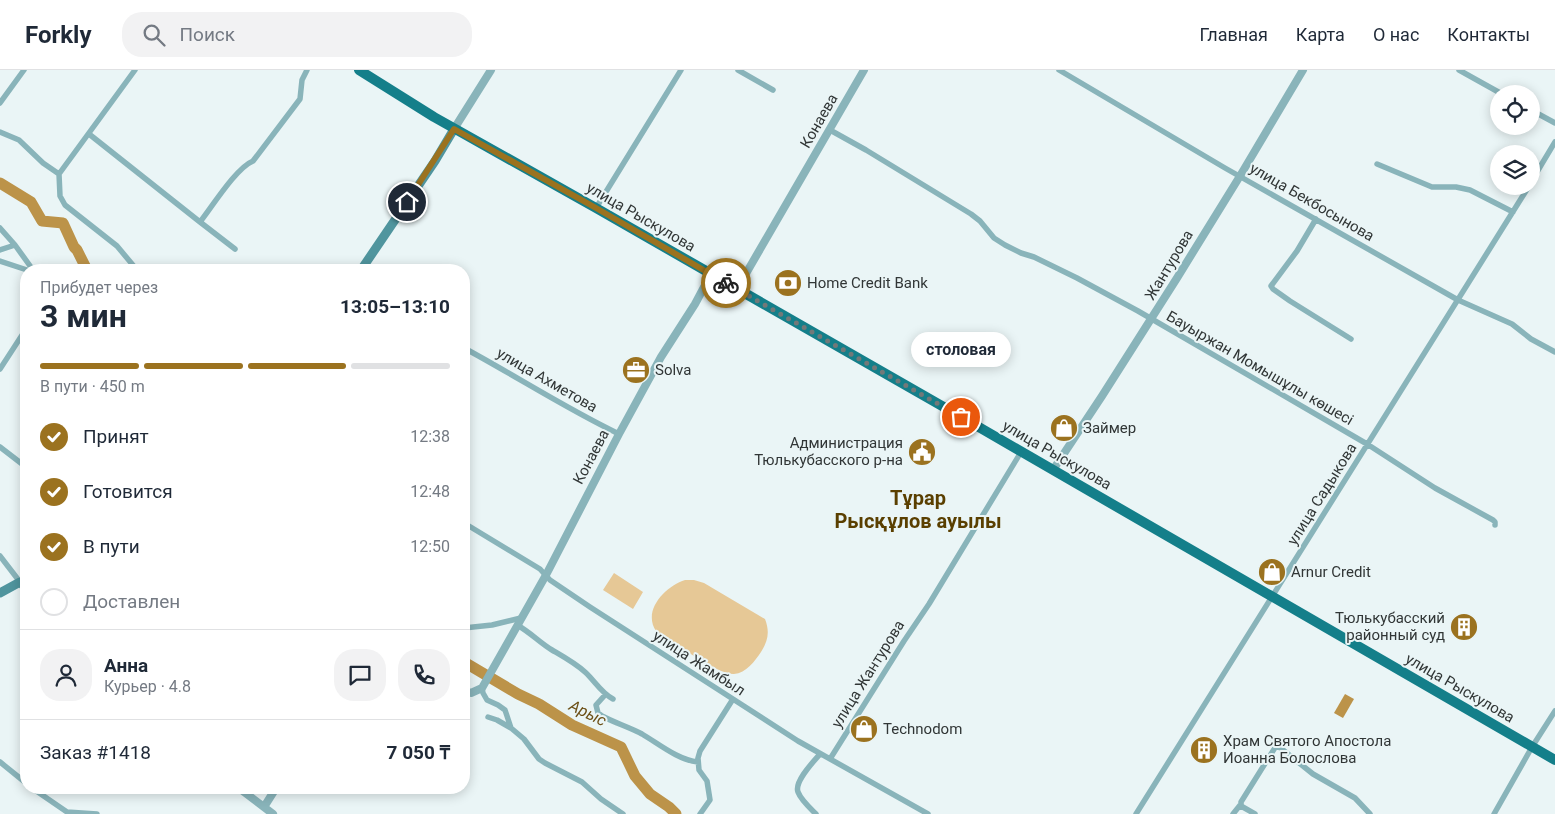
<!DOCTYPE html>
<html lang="ru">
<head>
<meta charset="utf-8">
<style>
  :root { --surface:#fff; --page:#f2f2f3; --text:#1f2937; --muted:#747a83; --line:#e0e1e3; --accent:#9b721f }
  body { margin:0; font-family:Roboto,sans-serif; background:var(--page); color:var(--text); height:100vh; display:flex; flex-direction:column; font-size:19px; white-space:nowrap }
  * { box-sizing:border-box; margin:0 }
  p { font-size:16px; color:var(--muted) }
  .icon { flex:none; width:28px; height:28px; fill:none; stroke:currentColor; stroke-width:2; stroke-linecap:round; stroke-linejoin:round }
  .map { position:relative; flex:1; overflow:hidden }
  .sheet { position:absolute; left:20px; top:194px; width:450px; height:530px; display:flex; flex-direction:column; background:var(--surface); border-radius:20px; box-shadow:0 2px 12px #0003 }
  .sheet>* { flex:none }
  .buttons { position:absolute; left:1490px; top:15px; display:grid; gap:10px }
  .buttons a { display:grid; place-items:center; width:50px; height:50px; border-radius:50%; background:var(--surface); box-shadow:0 2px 12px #0003; font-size:25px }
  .pin { position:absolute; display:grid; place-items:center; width:42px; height:42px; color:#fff; margin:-21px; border:2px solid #fff; border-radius:50%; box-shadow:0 1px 5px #0007 }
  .courier { position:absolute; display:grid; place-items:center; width:50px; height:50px; margin:-25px; border:4px solid #9b721f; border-radius:50%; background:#fff; color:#222; box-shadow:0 1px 6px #0007 }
  .bubble { position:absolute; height:35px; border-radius:18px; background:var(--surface); box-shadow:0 2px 12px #0003; font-size:16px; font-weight:700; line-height:35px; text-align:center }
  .overview em { font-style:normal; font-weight:700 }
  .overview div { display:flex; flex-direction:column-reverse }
  .overview { display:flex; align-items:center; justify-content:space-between; height:85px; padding:0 20px }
  h1 { font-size:32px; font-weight:700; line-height:38px }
  .bar { display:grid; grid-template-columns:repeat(4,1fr); gap:8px 5px; align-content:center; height:60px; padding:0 20px }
  .bar i { height:6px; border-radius:4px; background:var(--line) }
  .bar .current { background:var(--accent) }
  .bar p { grid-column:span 4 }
  .line { display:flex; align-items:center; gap:12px; padding:0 20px; border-top:1px solid var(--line) }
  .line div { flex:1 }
  .round { display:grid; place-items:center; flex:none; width:52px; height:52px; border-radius:20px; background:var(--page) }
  ol { padding:0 20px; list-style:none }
  li { display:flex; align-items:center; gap:15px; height:55px }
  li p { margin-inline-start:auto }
  li .icon { padding:5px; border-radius:50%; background:var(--accent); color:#fff; stroke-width:4 }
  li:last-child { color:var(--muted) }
  li i { width:28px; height:28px; border:2px solid var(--line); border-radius:50% }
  header { display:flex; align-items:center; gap:30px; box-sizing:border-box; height:70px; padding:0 25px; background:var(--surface); border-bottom:1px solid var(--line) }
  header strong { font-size:24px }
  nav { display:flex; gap:28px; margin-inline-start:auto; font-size:18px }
  .search { width:350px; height:45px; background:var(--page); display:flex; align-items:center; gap:12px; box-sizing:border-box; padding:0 18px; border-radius:20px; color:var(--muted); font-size:19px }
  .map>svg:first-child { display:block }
</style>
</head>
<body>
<header>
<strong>Forkly</strong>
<div class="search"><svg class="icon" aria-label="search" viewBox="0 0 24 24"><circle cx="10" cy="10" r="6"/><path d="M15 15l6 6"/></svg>Поиск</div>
<nav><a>Главная</a><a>Карта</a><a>О нас</a><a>Контакты</a></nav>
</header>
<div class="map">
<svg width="1555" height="744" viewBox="0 0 1555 744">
  <rect width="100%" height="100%" fill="#eaf5f6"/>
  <!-- green -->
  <path fill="#e6c896" d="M614,503L643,522L633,539L603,520Z
    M685,510H694L704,513L765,549C770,562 768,571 761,582C755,591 746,603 734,604C718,605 672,571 656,561C642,540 666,516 685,510Z"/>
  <!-- water -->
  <path fill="#bc9349" d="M1345,624L1354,629L1343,648L1334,643Z"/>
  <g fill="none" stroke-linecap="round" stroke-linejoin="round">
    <!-- river -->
    <path stroke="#bc9349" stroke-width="11" d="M0,113L31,132L42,151L63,153L74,177L77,180L87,200
      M464,592L518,624L539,634L572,655L621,677L635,706L650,724L669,737L676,744"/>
    <!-- minor -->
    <path stroke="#89b4ba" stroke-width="5.5" d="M738,0L773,20
      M1059,0L1225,98L1458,230L1512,254L1531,269L1555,282
      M1459,0L1502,24
      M0,33L24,0
      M1531,40L1555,53
      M830,60L866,80L971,144L980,151L994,168L1005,175L1021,183L1034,187L1077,208L1138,241L1367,374L1435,418L1493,450L1495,452V455
      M0,62L19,70L43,93L59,104L60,126L65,135L117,176L137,200
      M89,64L200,152C212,137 236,98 253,91L300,29L302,10L307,0
      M1377,94L1432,117H1456L1470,120L1513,142
      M59,104L135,0
      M1531,112L1555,72
      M596,138L681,0
      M1316,149L1297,181L1271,216L1273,219L1290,231L1351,269
      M200,152L235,179
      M0,158L15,175L33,200
      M0,180L15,175
      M0,191L27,200
      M464,278C516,306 565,338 619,364
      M0,299L26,259
      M0,377L26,397
      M464,453L540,499L550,510L590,537L798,671L928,744
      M0,486L20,512
      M517,555C530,562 540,573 552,580C564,587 575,593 585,602C595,611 601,623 613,629
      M464,558L492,555L521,548
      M482,618L483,623L487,630L498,635L505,640L511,658L524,669L539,689L545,693L582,712L601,729L623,744
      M605,625L596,635L598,643L602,646C615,653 629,657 642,664C659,674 678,690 698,692
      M488,647L497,650L511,658
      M1273,672L1313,704L1355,728L1370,744
      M830,689L904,571L929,534L1021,382
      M0,692L26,713
      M32,718L67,742L97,744
      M700,744L710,730L707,711L699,700L698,688L700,681L733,629
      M816,744C810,738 801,730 798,722C794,712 813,692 820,684
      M1136,744L1529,116
      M1233,744L1241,734
      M1255,744L1241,736V732L1276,676
      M1494,744L1532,677L1555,641"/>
    <!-- tertiary -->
    <path stroke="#89b4ba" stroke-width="8" d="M454,59L491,0
      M737,219L864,0
      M1053,400L1102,326L1177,208L1240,106L1303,0
      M464,621L471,623L482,618L546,505L619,364L661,287L695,234L711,204
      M239,718L273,744
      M264,737L276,718"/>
    <!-- secondary -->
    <path stroke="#50959e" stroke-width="9" d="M361,200L435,91L454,59
      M0,523L20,512L26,518"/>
    <!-- primary -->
    <path stroke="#147f8a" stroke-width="10" d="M359,0L434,47L596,138L977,356L1555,690"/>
  </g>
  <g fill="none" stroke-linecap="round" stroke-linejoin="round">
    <!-- done -->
    <path stroke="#727979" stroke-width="5" stroke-dasharray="0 9" d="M726,213L961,347"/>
    <!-- route -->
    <path stroke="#9b721f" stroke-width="6" d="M407,132L454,59L596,138L726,213"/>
  </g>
  <!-- icons -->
  <defs>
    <symbol id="bank-disc" viewBox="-11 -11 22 22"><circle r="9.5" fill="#9b721f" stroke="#eaf5f6"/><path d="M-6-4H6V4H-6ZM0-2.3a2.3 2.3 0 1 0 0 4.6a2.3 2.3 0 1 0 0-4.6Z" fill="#fff"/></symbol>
    <symbol id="office-disc" viewBox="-11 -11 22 22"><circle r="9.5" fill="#9b721f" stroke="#eaf5f6"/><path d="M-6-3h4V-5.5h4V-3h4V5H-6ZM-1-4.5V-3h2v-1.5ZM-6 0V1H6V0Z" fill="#fff"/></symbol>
    <symbol id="shop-disc" viewBox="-11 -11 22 22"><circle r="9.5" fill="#9b721f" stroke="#eaf5f6"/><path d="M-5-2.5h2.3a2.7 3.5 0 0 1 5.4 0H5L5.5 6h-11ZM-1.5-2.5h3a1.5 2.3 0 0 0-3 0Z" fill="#fff"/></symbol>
    <symbol id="civic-disc" viewBox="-11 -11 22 22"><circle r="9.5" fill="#9b721f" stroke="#eaf5f6"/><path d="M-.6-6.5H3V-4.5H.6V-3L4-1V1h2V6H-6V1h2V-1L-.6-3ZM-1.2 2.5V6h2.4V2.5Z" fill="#fff"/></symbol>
    <symbol id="building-disc" viewBox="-11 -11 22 22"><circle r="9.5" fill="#9b721f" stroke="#eaf5f6"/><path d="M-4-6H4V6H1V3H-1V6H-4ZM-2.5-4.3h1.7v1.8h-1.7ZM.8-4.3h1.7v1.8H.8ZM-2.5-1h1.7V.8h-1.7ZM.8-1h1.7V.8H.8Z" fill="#fff"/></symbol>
  </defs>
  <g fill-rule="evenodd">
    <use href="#bank-disc" x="772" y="197" width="32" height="32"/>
    <use href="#office-disc" x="620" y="284" width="32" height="32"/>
    <use href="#shop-disc" x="1048" y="342" width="32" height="32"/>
    <use href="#civic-disc" x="906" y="366" width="32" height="32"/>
    <use href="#shop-disc" x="1256" y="486" width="32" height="32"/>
    <use href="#building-disc" x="1448" y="541" width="32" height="32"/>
    <use href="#shop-disc" x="848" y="643" width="32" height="32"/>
    <use href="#building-disc" x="1188" y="664" width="32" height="32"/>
  </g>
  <g text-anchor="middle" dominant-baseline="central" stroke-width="4" stroke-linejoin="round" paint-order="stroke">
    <!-- street labels -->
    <g font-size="15" fill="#313636" stroke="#eaf5f6">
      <text transform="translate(819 51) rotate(-60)">Конаева</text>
      <text transform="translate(1312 132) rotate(30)">улица Бекбосынова</text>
      <text transform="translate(641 147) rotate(30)">улица Рыскулова</text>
      <text transform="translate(1169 195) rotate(-59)">Жантурова</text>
      <text transform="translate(1260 298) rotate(30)">Бауыржан Момышұлы көшесі</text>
      <text transform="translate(547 310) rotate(30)">улица Ахметова</text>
      <text transform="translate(1057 385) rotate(30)">улица Рыскулова</text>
      <text transform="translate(591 387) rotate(-62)">Конаева</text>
      <text transform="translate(1322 424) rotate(-58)">улица Садыкова</text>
      <text transform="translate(699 593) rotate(33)">улица Жамбыл</text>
      <text transform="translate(868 604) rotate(-58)">улица Жантурова</text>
      <text transform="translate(1460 618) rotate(30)">улица Рыскулова</text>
    </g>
    <!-- poi labels -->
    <g font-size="15" fill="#313636" stroke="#eaf5f6" text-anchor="start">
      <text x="807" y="213">Home Credit Bank</text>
      <text x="655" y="300">Solva</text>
      <text x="1083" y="358">Займер</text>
      <text x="903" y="373" text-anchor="end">Администрация<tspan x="903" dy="17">Тюлькубасского р-на</tspan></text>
      <text x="1291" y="502">Arnur Credit</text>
      <text x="1445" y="548" text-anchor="end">Тюлькубасский<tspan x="1445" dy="17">районный суд</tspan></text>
      <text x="883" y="659">Technodom</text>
      <text x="1223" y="671">Храм Святого Апостола<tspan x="1223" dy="17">Иоанна Болослова</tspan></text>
    </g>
    <!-- water labels -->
    <g font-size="16" font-style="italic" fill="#6b4f16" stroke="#eaf5f6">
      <text transform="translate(588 643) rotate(26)">Арыс</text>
    </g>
    <!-- district labels -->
    <g font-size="20" font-weight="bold" fill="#5a3f00" stroke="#eaf5f6">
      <text x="918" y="428">Тұрар<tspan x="918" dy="23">Рысқұлов ауылы</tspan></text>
    </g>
  </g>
</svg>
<div class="buttons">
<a><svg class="icon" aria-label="locate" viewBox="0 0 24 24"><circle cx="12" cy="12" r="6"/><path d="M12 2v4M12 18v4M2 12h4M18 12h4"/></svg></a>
<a><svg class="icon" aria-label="layers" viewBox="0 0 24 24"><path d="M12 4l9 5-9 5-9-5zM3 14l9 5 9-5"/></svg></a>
</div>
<div class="pin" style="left:961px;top:347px;background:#ea580c"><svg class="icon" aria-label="bag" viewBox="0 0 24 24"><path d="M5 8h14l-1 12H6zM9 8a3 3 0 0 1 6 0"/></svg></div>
<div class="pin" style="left:407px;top:132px;background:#1f2937"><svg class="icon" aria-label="home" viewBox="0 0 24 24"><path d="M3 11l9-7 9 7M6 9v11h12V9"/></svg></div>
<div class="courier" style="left:726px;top:213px"><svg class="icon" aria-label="bike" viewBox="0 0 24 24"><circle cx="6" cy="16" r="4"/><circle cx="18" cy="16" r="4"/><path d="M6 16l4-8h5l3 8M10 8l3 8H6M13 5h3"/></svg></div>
<div class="bubble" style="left:911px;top:262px;width:100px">столовая</div>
<section class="sheet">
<div class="overview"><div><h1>3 мин</h1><p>Прибудет через</p></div><em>13:05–13:10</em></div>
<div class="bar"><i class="current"></i><i class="current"></i><i class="current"></i><i></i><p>В пути · 450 m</p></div>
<ol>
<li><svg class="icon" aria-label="check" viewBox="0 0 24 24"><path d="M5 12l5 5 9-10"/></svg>Принят<p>12:38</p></li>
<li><svg class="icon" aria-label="check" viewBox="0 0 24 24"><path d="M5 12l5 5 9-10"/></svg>Готовится<p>12:48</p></li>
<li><svg class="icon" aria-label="check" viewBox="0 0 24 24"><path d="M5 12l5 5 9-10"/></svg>В пути<p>12:50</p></li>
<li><i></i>Доставлен</li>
</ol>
<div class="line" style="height:90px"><a class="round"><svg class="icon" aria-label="person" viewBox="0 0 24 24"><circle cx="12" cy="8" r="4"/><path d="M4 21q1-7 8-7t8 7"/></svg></a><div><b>Анна</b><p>Курьер · 4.8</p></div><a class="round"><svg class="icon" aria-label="chat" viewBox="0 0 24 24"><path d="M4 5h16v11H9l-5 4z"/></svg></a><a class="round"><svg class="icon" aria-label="phone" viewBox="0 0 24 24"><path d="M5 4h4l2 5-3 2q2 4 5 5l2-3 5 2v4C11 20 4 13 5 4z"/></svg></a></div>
<div class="line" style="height:65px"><div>Заказ #1418</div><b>7 050 ₸</b></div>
</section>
</div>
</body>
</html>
